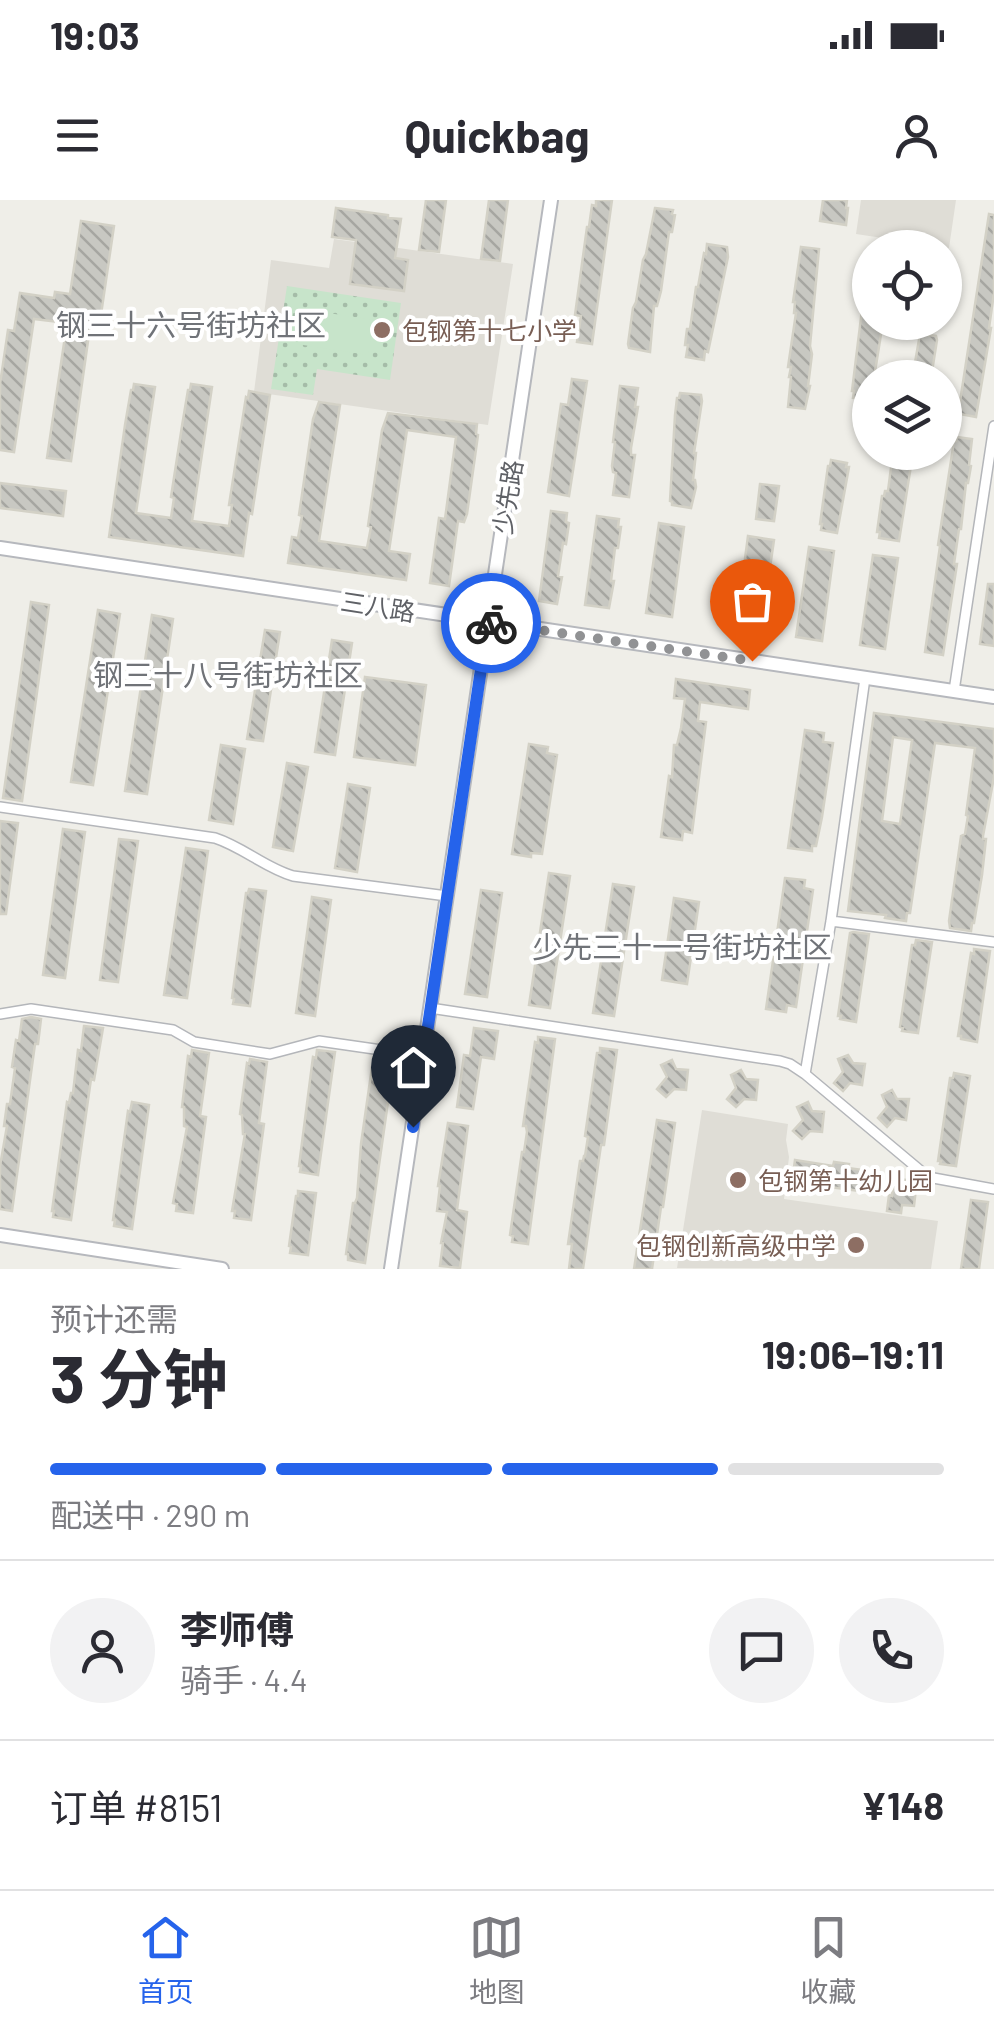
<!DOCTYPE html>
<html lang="zh">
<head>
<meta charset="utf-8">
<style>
  :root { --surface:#fff; --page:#f2f2f3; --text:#2b2b33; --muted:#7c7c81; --line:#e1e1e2; --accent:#2563eb }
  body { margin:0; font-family:Barlow,"Noto Sans SC",sans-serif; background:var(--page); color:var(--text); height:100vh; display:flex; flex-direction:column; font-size:38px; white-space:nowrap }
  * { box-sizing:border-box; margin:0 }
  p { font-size:32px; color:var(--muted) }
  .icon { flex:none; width:55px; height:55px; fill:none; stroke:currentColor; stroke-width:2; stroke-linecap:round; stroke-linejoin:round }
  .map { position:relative; height:1069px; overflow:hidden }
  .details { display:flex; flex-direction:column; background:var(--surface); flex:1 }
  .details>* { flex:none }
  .buttons { position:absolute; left:852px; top:30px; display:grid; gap:20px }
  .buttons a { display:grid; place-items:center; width:110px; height:110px; border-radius:50%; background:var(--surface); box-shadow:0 2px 8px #0004; font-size:50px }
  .pin { position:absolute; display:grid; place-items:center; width:85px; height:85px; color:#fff; margin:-102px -42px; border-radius:50% 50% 50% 0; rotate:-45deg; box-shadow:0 0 10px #0007 }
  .pin .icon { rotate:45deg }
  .courier { position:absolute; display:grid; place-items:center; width:100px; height:100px; margin:-50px; border:8px solid #2563eb; border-radius:50%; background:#fff; color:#222; box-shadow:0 2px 12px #0007 }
  .head em { font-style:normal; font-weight:700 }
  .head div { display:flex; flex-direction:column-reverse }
  .head { display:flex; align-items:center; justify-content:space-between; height:170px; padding:0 50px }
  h1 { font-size:65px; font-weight:700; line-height:75px }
  .bar { display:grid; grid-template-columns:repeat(4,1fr); gap:15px 10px; align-content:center; height:120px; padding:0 50px }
  .bar i { height:12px; border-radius:8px; background:var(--line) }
  .bar .on { background:var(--accent) }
  .bar p { grid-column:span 4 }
  .line { display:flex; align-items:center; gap:25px; padding:0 50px; border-top:2px solid var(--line) }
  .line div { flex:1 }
  .round { display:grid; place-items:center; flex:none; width:105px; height:105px; border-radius:52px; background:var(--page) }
  .status { display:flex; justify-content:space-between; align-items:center; height:70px; padding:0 50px; background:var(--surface); direction:ltr }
  .status svg { height:28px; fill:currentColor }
  header { display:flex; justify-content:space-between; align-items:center; height:130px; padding:0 50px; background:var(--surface); font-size:45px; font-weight:700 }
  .dock { display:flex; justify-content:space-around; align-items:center; height:140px; border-top:2px solid var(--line); background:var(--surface); font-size:28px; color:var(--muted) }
  .dock a { display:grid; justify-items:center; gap:5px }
  .dock .on { color:var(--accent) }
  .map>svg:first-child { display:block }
</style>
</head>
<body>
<div class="status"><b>19:03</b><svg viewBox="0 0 49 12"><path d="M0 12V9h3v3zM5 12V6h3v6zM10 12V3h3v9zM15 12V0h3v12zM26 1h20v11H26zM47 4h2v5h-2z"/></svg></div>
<header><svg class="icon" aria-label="menu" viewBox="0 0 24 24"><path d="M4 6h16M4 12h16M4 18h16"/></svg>Quickbag<svg class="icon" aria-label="person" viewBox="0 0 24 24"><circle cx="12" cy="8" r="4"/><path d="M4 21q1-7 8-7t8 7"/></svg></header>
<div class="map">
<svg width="994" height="1069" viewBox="0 0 994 1069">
  <defs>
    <pattern id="grass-dots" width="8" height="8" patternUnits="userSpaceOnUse" patternTransform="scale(2.5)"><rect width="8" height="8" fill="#c7e4ca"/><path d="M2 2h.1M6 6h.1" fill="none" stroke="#a5bca8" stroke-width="1.8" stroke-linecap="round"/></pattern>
    <pattern id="building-back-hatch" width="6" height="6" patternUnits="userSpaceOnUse" patternTransform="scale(2.5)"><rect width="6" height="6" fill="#c8c8c2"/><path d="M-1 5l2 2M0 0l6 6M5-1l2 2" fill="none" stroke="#a6a6a1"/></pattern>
  </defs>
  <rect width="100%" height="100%" fill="#efeee8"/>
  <!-- education -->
  <path fill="#dfddd6" d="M861,0H956L949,48L856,34Z
    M334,39L513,64L488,225L254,192L271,60L329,68Z
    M702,910L788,924L786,940L789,957L784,999L938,1021L931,1069L677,1068Z"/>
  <!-- grass -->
  <path fill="url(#grass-dots)" d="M287,86L401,103L390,180L317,169L313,195L271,189Z"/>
  <!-- pitch -->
  <path fill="#c7e4ca" d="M302,109L374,120L368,155L297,144Z"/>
  <!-- building -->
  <path fill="url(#building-back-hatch)" stroke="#d3d1c6" stroke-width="2.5" fill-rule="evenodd" d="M426,0H446L439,52L419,50Z
    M489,0H508L500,61L481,59Z
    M596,0H612L592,144L577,142L581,116L575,115L587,27H589L592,5L596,6Z
    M823,0H847L846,8H848L846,25L820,21Z
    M336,8L388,15V18L401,19L395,58L408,60L404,91L350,84L356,40L332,37Z
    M655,8L673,10L672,14L675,15L672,32H669L661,91L657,106H654L650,152L629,148L628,144L633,108L636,102L643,60L646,54Z
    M989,14L994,15V93L989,128H991L976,217L960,214L961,209L959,208Z
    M81,21L114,26L99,128L90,127L71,261L47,258L67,123L34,119L14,252L0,250V184L8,130L14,131L20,93L54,98L55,92L70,94Z
    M707,44L727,47L728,57L708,152L705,151L704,160L686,157L688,145H685L687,129H690L696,87H698L704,53L706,54Z
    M801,47L819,49L810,146L812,154L808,186H810L805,209L788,207L791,177H789L791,167H788L796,113H794L795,102H793Z
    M865,85H870V122H880L879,127L882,128L874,178H870V200L853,198L854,191H852Z
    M920,134L936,136L937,140L931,178H914L913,174Z
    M572,179L587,181L569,296L548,292L561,204L568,205Z
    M134,184L155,187L136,313L171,318L174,298L171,297L182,226L188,190H190L191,184L212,187L192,321L229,326L232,305H229L246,197L248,198L249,191L270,195L252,314L249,313L243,356L109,337L125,225L131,190H133Z
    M620,186L638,188L635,207H638L631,248V255H635L629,297L613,295L616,273L613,272L612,266L615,242H613Z
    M680,193L701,195L702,201L694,253H696L693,280H695L696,287L691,308L672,305V302L670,301L675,215L677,198H679Z
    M319,202L340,205L319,341L367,348L371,327L368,326L382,230L388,213L477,224L476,234L478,235L467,314L464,322L458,321L449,386L430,383L439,318L445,319L456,237L407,230L389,351L410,354L406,380L288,363L292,337L298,338L302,316L299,315L313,219Z
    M957,237L972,239L969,265L971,266L968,283H966L961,329H959L954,364H957L943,455L925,452L940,346L938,345L954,241H956Z
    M893,252L913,253L899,341L879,338L880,332H877L882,296H884L885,291H888Z
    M831,260L847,263L846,267H849L837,333L821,330L822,324H820L828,266H830Z
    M0,283L66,291L63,316L0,308Z
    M760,284L779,286L774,321L756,319Z
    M551,311L567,313L566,322L569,323L566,344L563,343L558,376L562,377L557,404L539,401Z
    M597,316L619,319L618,327H621L618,348H615L611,381H614L609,408L585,405Z
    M659,323L684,327L672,417L646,413Z
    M748,336L774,340L761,430L736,427Z
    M809,347L834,351L822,441L796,437Z
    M873,355L898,358L885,449L860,445Z
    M988,384H994V446L980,444Z
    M31,402L49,405L22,601L3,598Z
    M98,410L120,414L93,585L71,582Z
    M152,415L173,419L147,594L125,591Z
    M265,430L280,432L263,541L247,539Z
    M332,440L352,443L335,555L315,552Z
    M365,477L426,485L415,565L354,557Z
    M676,479L750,490L748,509L700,502L698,521L706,522L692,633L683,631L682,640L661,637L669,576L672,577L674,545H677L681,528L685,499L674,498Z
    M874,513L994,529V577L983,636V639H986L982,675L974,723H972L971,731L950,728L949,721L961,636L965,634L968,616L966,615L975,548L935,543L910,713H907L906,721L885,718L886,715L848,711ZM893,537L912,540L900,624L882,621Z
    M805,530L824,533L823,542L833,543L822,617L816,646H812V651L788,648Z
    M529,544L548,547L547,553L557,555L542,654L531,653V657L512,654Z
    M221,545L245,549L233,624L209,620Z
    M287,563L308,567L293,651L273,647Z
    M348,584L370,588L357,672L335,668Z
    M0,621L18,623L6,714H0Z
    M63,629L85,632L65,778L43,775Z
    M119,639L138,641L118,782L100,780Z
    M186,648L208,651L187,798L164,795Z
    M549,673L570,676L550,808L529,805Z
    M785,678L805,680L804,688L813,690L796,807L787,805L786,812L766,809Z
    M613,684L634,687L614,816L593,813Z
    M249,689L266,691L250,806L233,804L234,799L232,798L246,693H248Z
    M481,690L502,693L487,797L465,794Z
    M312,697L331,700L315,816L296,813Z
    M674,698L699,702L687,784L662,780Z
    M853,732L869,734L856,822L840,819L841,816H838L850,733Z
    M916,740L932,742L918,833L902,831L903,828L900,827L912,745H915Z
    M974,749L990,751L977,842L961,839V836H958L971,753L974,754Z
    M31,817L41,819L38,844H35L12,1011L0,1009V966L7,926H4L7,904H10L15,868L12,867L16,840L19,841L22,819Z
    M84,826L103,828L94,880L91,879L71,1020L53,1017L54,1011H52L67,902L69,903L71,893H73L78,850L81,851Z
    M474,828L498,831L494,859L481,857L473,909L457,907L464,855L470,856Z
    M538,837L555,839L528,1044L512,1042L513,1036L510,1035L522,952H524L527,932L526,926H523L535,842L538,843Z
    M600,848L617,850L604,945H601L583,1069H569L572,1044H568L580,961H583L584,956H585L588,937L585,936L597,853H600Z
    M192,850L209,853L200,916L206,917L193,1013L176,1011L177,1004L173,1003L187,927L184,926V907H182L188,856L191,857Z
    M317,850L335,852L318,975L300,972L301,966H299L313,857L316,858Z
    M848,855L853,863L865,864L862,885L850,883L843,891L834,883L843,872L838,859Z
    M376,857L394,860L365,1063L348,1060V1054H346L353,1003H355L357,998L361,944L372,867H375Z
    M250,859L267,862L259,923L264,924L251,1020L234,1018L235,1011H232L245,934H243L242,915L240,914L247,863L249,864Z
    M672,860L676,869L688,870L686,890L674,889L666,897L657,889L667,877L661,865Z
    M741,870L746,879L758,880L756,900L744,899L736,907L727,899L736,888L731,875Z
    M954,873L970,876L956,966L940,964L941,961H938L950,878H953Z
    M892,890L897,899H909L906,920L895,918L887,927L878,918L887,907L882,895Z
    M132,902L149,905L132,1029L114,1026L115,1020H113L128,911L130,912Z
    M808,902L812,911L824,912L822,932L810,931L802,939L793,931L803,920L797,907Z
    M657,920L675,923L663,1007H661L652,1069H634Z
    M448,923L468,926L457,1010L467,1012L460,1068L440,1066L443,1043H441L447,1012L437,1011L440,986H438Z
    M795,960L833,966L834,962L849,964L848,968L863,970L860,991L792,982Z
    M894,979L906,980L905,988L916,989L914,1006L902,1005L901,1013L887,1011L889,995L892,996Z
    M298,991L316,993L308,1055L290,1053L291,1047L289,1046L296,996H298Z
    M971,1000L988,1002L979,1069H961Z"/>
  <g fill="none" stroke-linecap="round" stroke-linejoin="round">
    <defs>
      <path id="street" d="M954,491L994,226
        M0,607L215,638C243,647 265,668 293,676L447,696
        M831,721L994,742
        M430,808L780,861L790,864L805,874L831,721L865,478
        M0,814L31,809L173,830L194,842L270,854L319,841L423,856
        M805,874L928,977L994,989"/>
      <path id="secondary" d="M0,348L994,497
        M0,1035L222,1069
        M391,1069L551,0"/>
    </defs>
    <!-- street casing -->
    <use href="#street" stroke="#b4b6ba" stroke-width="12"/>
    <!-- secondary casing -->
    <use href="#secondary" stroke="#b6b8bd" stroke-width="16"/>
    <!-- street -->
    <use href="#street" stroke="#fff" stroke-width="9"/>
    <!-- secondary -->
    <use href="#secondary" stroke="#fff" stroke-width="12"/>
  </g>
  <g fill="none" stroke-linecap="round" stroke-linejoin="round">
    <!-- done -->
    <path stroke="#919294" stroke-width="10" stroke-dasharray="0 18" d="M491,423L752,461"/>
    <!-- route -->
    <path stroke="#2563eb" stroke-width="12" d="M413,927L488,422L491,423"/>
  </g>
  <!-- markers -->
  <g fill="#8d6e63" stroke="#fff" stroke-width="4">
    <circle cx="382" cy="130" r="10"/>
    <circle cx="738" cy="980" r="10"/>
    <circle cx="856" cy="1045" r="10"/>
  </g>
  <g text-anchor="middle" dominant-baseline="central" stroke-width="8" stroke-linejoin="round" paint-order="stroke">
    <!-- education labels -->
    <g font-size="25" fill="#785e54" stroke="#fff" text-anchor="start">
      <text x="402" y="130">包钢第十七小学</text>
      <text x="758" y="980">包钢第十幼儿园</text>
      <text x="836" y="1045" text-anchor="end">包钢创新高级中学</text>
    </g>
    <!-- street labels -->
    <g font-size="25" fill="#5f6166" stroke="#fff">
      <text transform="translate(507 297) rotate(-81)">少先路</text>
      <text transform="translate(378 406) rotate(9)">三八路</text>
    </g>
    <!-- quarter labels -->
    <g font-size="30" fill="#707378" stroke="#fff">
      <text x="191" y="124">钢三十六号街坊社区</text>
      <text x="228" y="474">钢三十八号街坊社区</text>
      <text x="682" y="746">少先三十一号街坊社区</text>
    </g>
  </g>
</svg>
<div class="buttons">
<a><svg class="icon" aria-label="locate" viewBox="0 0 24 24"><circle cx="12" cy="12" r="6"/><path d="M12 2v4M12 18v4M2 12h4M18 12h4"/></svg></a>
<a><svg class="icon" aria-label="layers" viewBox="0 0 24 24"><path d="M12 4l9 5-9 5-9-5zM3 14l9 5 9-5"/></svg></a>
</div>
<div class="pin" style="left:752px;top:461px;background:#ea580c"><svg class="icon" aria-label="bag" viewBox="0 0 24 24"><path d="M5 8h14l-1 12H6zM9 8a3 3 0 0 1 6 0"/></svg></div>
<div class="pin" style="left:413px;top:927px;background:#1f2937"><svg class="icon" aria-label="home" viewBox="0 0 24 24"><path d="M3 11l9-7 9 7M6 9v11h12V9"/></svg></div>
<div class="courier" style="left:491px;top:423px"><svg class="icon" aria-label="bike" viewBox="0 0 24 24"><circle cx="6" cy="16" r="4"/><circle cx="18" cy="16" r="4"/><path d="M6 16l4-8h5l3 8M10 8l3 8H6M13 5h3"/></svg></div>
</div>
<section class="details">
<div class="head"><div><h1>3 分钟</h1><p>预计还需</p></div><em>19:06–19:11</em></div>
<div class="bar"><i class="on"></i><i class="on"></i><i class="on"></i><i></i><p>配送中 · 290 m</p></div>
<div class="line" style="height:180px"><a class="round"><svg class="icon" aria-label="person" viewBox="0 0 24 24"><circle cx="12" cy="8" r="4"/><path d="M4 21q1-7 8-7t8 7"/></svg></a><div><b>李师傅</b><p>骑手 · 4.4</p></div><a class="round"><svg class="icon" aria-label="chat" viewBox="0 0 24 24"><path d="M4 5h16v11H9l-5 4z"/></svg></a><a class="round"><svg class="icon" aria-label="phone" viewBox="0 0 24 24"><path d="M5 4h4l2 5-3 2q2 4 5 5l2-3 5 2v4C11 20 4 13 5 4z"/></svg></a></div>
<div class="line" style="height:130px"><div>订单 #8151</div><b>¥148</b></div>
</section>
<nav class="dock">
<a class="on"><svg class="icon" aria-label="home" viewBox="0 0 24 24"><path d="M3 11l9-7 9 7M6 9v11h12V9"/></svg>首页</a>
<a><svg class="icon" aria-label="map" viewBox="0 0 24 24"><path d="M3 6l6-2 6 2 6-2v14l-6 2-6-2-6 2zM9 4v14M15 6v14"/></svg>地图</a>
<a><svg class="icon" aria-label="saved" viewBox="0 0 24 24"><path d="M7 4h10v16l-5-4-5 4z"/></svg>收藏</a>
</nav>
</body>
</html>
